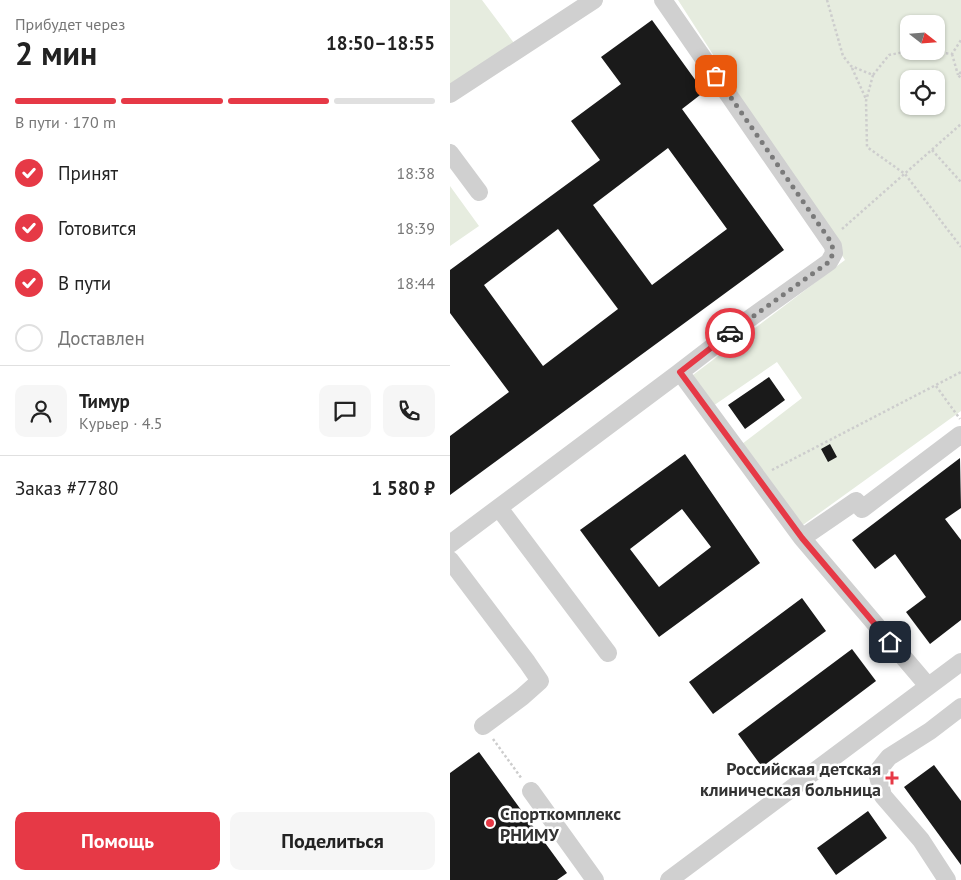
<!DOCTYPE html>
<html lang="ru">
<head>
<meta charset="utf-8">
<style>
  :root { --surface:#fff; --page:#f6f6f6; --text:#222; --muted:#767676; --line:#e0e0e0; --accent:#e63946 }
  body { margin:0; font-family:"PT Sans",sans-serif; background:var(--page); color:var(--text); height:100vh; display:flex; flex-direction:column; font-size:19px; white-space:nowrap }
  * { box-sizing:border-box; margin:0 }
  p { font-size:16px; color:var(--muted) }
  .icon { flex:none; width:28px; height:28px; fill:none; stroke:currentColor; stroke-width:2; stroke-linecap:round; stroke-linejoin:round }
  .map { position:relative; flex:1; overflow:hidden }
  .panel { display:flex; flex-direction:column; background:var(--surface); width:450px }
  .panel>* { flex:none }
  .needle { width:32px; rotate:107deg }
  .tools { position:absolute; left:450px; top:15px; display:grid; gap:10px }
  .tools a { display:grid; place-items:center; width:45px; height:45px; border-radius:10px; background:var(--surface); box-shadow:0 1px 4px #0004; font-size:25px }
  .pin { position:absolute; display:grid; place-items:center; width:42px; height:42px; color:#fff; margin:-21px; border-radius:10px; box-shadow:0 2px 8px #0006 }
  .courier { position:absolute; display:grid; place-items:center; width:50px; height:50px; margin:-25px; border:4px solid #e63946; border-radius:50%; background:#fff; color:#222; box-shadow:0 1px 6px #0007 }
  .head em { font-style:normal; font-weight:700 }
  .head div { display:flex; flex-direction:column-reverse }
  .head { display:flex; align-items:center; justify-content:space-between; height:85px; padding:0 15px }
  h1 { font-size:32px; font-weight:700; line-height:38px }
  .bar { display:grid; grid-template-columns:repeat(4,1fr); gap:8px 5px; align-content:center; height:60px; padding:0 15px }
  .bar i { height:6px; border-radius:4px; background:var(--line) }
  .bar .on { background:var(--accent) }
  .bar p { grid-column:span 4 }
  .line { display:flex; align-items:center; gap:12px; padding:0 15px; border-top:1px solid var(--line) }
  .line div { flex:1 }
  .round { display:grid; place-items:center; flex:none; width:52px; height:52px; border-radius:10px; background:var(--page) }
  ol { padding:0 15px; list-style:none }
  li { display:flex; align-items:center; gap:15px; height:55px }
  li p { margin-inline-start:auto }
  li .icon { padding:5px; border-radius:50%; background:var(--accent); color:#fff; stroke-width:4 }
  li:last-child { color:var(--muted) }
  li i { width:28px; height:28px; border:2px solid var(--line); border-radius:50% }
  .button { display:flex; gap:10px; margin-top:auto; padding:10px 15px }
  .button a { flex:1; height:58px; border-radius:10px; background:var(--accent); color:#fff; font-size:20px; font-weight:700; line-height:58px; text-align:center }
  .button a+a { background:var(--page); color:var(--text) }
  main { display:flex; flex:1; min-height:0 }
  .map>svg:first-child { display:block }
</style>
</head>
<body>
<main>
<section class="panel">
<div class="head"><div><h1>2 мин</h1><p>Прибудет через</p></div><em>18:50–18:55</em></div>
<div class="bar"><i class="on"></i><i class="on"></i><i class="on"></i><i></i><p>В пути · 170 m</p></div>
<ol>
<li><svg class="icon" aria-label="check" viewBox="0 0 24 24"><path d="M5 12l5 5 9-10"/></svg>Принят<p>18:38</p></li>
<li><svg class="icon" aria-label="check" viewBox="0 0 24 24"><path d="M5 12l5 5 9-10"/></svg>Готовится<p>18:39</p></li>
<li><svg class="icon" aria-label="check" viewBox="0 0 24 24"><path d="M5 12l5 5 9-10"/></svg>В пути<p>18:44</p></li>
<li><i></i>Доставлен</li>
</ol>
<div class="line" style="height:90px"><a class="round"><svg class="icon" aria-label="person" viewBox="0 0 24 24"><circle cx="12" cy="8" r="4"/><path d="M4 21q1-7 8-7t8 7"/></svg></a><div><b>Тимур</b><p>Курьер · 4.5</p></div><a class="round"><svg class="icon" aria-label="chat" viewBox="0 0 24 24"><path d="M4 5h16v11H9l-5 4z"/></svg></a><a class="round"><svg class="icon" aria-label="phone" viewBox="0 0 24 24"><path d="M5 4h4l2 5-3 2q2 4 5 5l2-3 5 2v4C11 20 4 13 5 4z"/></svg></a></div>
<div class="line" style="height:65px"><div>Заказ #7780</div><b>1 580 ₽</b></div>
<div class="button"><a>Помощь</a><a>Поделиться</a></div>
</section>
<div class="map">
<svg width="511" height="880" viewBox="0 0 511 880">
  <rect width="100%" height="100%" fill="#fff"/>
  <!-- green -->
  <path fill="#e6ecdf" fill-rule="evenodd" d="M0,0H32L67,47L0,96Z
    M228,0H511V411L350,527L292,444L352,398L327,362L260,408L239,378L395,260ZM459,24H486V51H459ZM459,79H486V106H459Z
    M0,186L29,226L0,246Z"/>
  <!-- building -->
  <path fill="#1a1a1a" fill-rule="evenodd" d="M202,20L254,92L232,109L334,250L0,495V436L59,392L0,313V270L150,160L121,121L171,84L151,57ZM218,148L277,229L202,285L143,205ZM108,229L168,309L93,366L34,285Z
    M319,377L335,400L295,429L278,405Z
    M380,444L387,457L378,462L371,449Z
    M235,454L310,563L209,637L130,530ZM232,509L261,547L209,587L180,549Z
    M510,458L511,508L495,519L511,540V620L480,644L456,612L476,597L445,554L425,569L402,540Z
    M352,598L376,631L263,714L239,682Z
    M402,649L426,681L312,767L288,734Z
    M29,752L117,873L107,880H0V773Z
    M484,765L511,801V865L454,787Z
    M418,811L437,838L386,875L367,848Z"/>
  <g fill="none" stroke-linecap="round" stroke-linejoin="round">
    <!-- path -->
    <path stroke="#cdcdcd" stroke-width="2.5" stroke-dasharray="2.5 2.5" stroke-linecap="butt" d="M377,0L393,56L401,66L423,75L439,55L459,51
      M476,51L502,54L511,40
      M502,54L508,75
      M402,68L416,99
      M511,72L508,75L511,78
      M423,75L416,101L417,147L455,174L511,247
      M482,150L511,182
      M392,229L511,124
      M486,386L510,419
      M322,470L511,372
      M43,739L72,779"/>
    <!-- minor -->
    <path stroke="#d0d0d0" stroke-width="18" d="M213,0L383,246L384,253L379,262L299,319L230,372L352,538
      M0,94L144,0
      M0,153L29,192
      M49,508L158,653
      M0,544L230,372
      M0,560L77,662L90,681L72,697L33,726
      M478,686L352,538L406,501L412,509L510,435L511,437
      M81,791L145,880
      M219,880L511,662
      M497,880L471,840L433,796L427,772L439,757L480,731L511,707"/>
  </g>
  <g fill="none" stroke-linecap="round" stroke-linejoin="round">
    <!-- done -->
    <path stroke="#7a7a7a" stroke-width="5" stroke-dasharray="0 9" d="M266,76L379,239C384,248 384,253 379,262L280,333"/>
    <!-- route -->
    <path stroke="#e63946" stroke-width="6" d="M280,333L230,372L352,538L440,642"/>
  </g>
  <!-- markers -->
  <g fill="#e63946" stroke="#fff" stroke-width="2">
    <path d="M439.5 770.5h5v5h5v5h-5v5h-5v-5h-5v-5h5z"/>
    <circle cx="40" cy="823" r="5"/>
  </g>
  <g text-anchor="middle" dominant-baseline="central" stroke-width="5" stroke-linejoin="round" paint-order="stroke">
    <!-- poi labels -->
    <g font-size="18" font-weight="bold" fill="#333" stroke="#fff" text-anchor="end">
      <text x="431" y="768">Российская детская<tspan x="431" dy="21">клиническая больница</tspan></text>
      <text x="50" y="813" text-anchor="start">Спорткомплекс<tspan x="50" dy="21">РНИМУ</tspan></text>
    </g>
  </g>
</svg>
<div class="tools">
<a><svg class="needle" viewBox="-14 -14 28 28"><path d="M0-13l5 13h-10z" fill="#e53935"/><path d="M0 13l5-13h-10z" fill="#767676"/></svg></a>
<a><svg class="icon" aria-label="locate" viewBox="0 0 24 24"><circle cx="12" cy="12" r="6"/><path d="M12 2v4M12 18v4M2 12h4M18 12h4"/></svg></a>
</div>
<div class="pin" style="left:266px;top:76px;background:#ea580c"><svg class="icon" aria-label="bag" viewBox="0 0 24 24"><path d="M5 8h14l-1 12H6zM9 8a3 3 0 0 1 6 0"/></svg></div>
<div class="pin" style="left:440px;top:642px;background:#1f2937"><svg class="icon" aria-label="home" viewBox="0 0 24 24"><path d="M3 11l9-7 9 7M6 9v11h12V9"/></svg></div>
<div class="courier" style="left:280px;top:333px"><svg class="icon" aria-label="car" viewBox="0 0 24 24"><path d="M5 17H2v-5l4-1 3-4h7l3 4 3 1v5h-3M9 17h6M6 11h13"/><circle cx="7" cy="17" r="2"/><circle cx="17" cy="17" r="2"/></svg></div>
</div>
</main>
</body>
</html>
